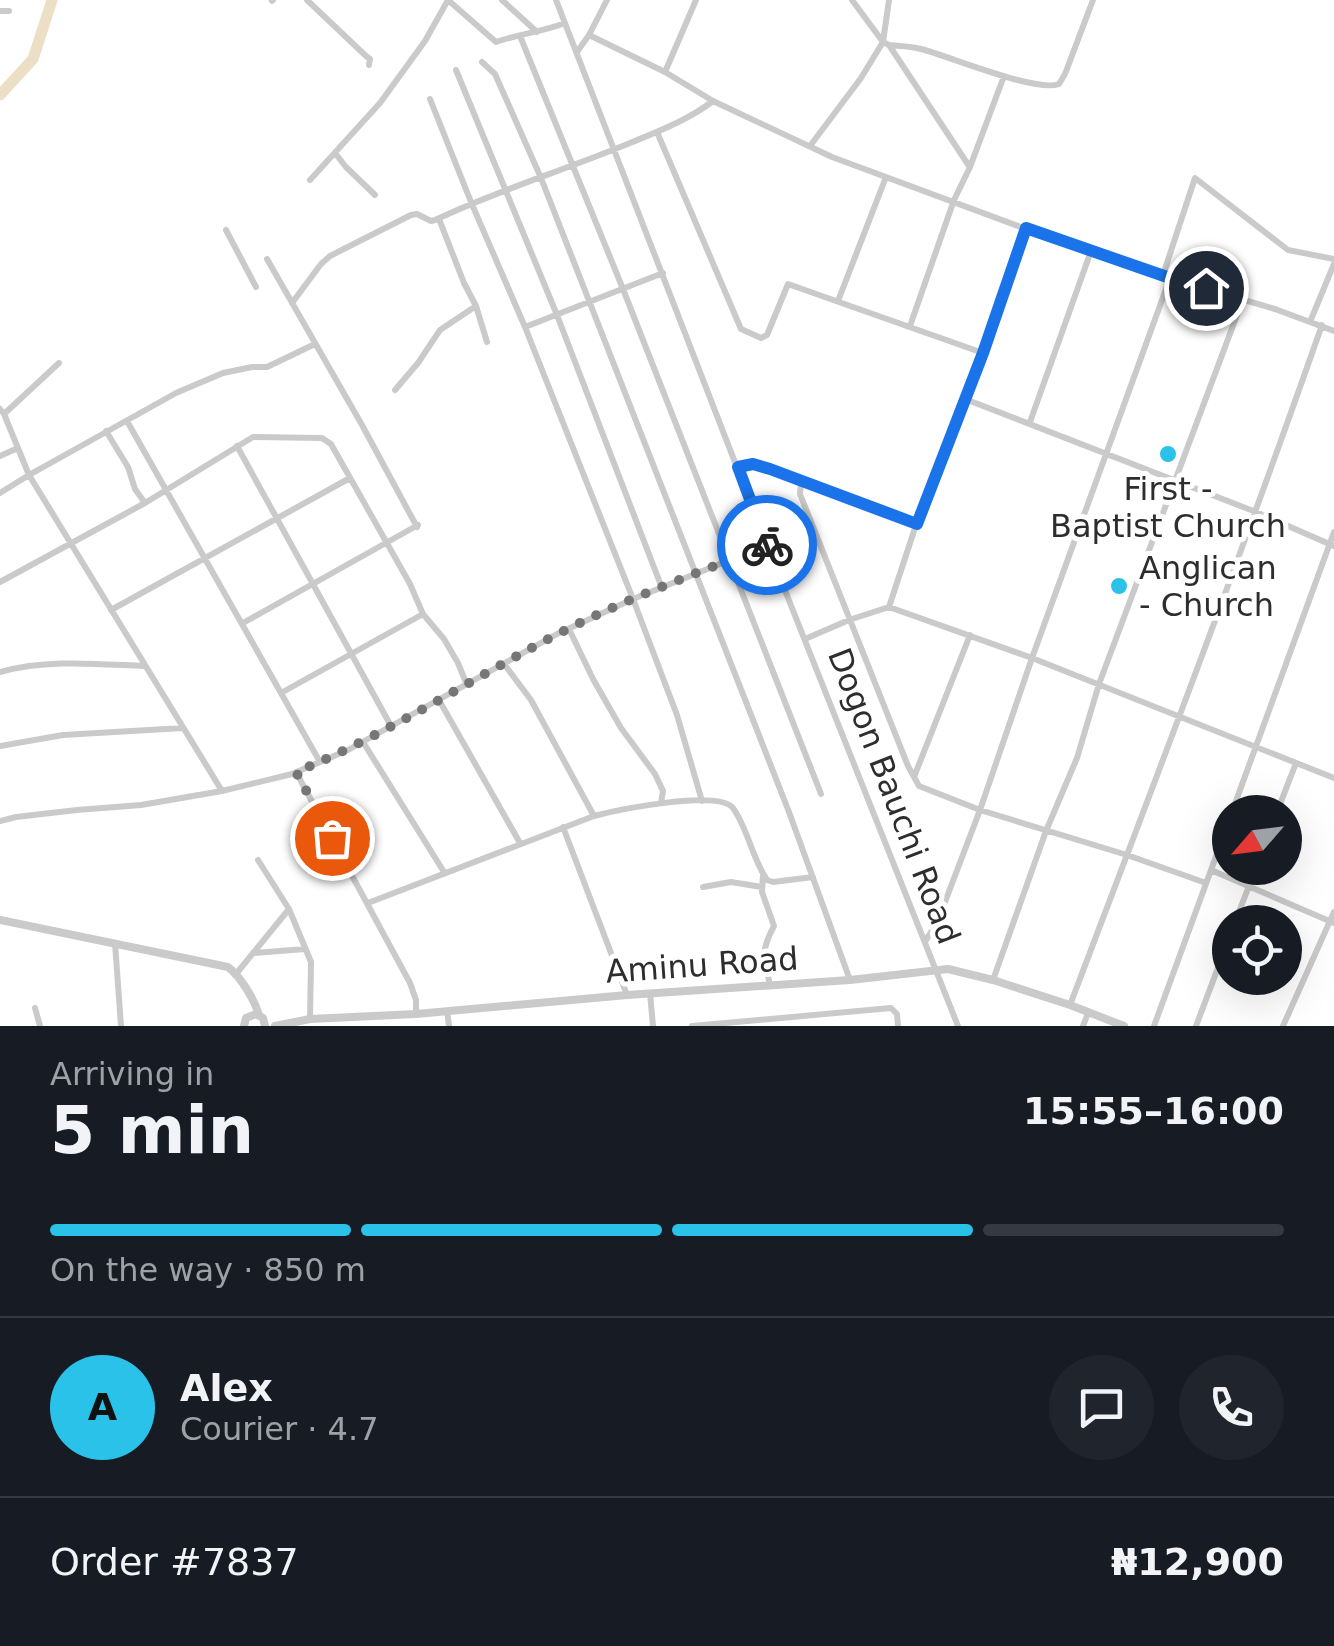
<!DOCTYPE html>
<html lang="en">
<head>
<meta charset="utf-8">
<style>
  :root { --surface:#171b24; --page:#20242c; --text:#f1f3f6; --muted:#9ea1a6; --line:#363941; --accent:#2ac2e8 }
  body { margin:0; font-family:"DejaVu Sans",sans-serif; background:var(--page); color:var(--text); height:100vh; display:flex; flex-direction:column; font-size:38px; white-space:nowrap }
  * { box-sizing:border-box; margin:0 }
  p { font-size:32px; color:var(--muted) }
  .icon { flex:none; width:55px; height:55px; fill:none; stroke:currentColor; stroke-width:2; stroke-linecap:round; stroke-linejoin:round }
  .map { position:relative; height:1026px; overflow:hidden }
  .details { display:flex; flex-direction:column; background:var(--surface); flex:1 }
  .details>* { flex:none }
  .needle { width:65px; rotate:242deg }
  .fabs { position:absolute; left:1212px; top:795px; display:grid; gap:20px }
  .fabs a { display:grid; place-items:center; width:90px; height:90px; border-radius:50%; background:var(--surface); box-shadow:0 10px 40px #0002; font-size:50px }
  .pin { position:absolute; display:grid; place-items:center; width:85px; height:85px; color:#fff; margin:-42px; border:5px solid #fff; border-radius:50%; box-shadow:0 2px 10px #0007 }
  .courier { position:absolute; display:grid; place-items:center; width:100px; height:100px; margin:-50px; border:8px solid #1a73e8; border-radius:50%; background:#fff; color:#222; box-shadow:0 2px 12px #0007 }
  .summary em { font-style:normal; font-weight:700 }
  .summary div { display:flex; flex-direction:column-reverse }
  .summary { display:flex; align-items:center; justify-content:space-between; height:170px; padding:0 50px }
  h1 { font-size:65px; font-weight:700; line-height:75px }
  .bar { display:grid; grid-template-columns:repeat(4,1fr); gap:15px 10px; align-content:center; height:120px; padding:0 50px }
  .bar i { height:12px; border-radius:8px; background:var(--line) }
  .bar .active { background:var(--accent) }
  .bar p { grid-column:span 4 }
  .line { display:flex; align-items:center; gap:25px; padding:0 50px; border-top:2px solid var(--line) }
  .line div { flex:1 }
  .round { display:grid; place-items:center; flex:none; width:105px; height:105px; border-radius:52px; background:var(--page) }
  .map>svg:first-child { display:block }
</style>
</head>
<body>
<div class="map">
<svg width="1334" height="1026" viewBox="0 0 1334 1026">
  <rect width="100%" height="100%" fill="#fff"/>
  <g fill="none" stroke-linecap="round" stroke-linejoin="round">
    <!-- river -->
    <path stroke="#ecdfc5" stroke-width="11" d="M0,95L33,59L52,0"/>
    <!-- minor -->
    <path stroke="#cacaca" stroke-width="6" d="M307,0L366,56L370,59L369,65
      M448,0L496,42C518,34 542,32 565,23
      M502,0L537,32
      M556,0L767,545L958,1026
      M889,0L883,42L889,45L969,166
      M272,1L273,0
      M0,11H9
      M589,35L665,72L713,101L832,157L1026,229L1170,278L1275,309L1334,331
      M520,36L623,289L821,794
      M889,45C899,46 910,46 921,49C949,56 1036,93 1059,84L1065,74L1093,0
      M577,52L589,35L607,0
      M482,62L495,74L541,178L789,812L850,980
      M456,70L557,315L662,588
      M665,72L696,0
      M430,99L471,202L525,327L633,599L677,715L702,801
      M657,132L741,329L761,338L767,335L788,284L983,353
      M810,146L861,78L883,42L852,0
      M335,153L346,167L375,195
      M310,180L380,103L425,41L448,0
      M226,230L256,287
      M267,259L362,425L417,527
      M1163,275L1195,178L1288,250L1334,259
      M838,301L886,177
      M292,303L321,264L330,256L411,215L417,214L431,221L435,220C498,190 565,170 630,143C659,131 688,120 713,101
      M476,306L487,342
      M1310,322L1334,264
      M910,326L954,200L970,167L1004,76
      M525,327L663,273
      M395,390L418,363L440,330L476,306L464,283L439,219
      M965,399L1256,512L1334,546
      M0,409L4,414L29,475L222,791
      M4,414L59,363
      M127,421L320,762
      M1030,422L1091,251
      M106,431L128,467L135,489L145,503
      M237,446L391,726
      M0,456L18,448
      M738,467L753,464L770,469L917,524
      M801,481L800,494L908,766L919,786L980,810L1127,855L1206,883
      M0,493L29,475L176,393L223,373L252,367H267L315,344
      M0,582L145,503L253,437L322,438L331,444L410,584L423,614L444,639L458,663L467,685
      M889,607L914,531L983,353L1026,229
      M111,610L350,478
      M243,623L418,525
      M569,629L593,679L621,728L655,774L663,791L661,803
      M805,639L849,620L889,607L1032,658L1334,778
      M504,664L531,700L594,816
      M0,672C48,659 95,664 144,666
      M281,693L423,614
      M439,700L520,843
      M363,742L444,872
      M0,746L63,735L183,728
      M296,772L410,983L416,1000V1014
      M914,777L970,635
      M1232,812L1334,532
      M1277,812L1296,763
      M0,821L16,817L77,810L141,805L222,791L292,774L348,750L557,634L633,599L767,545
      M563,827L627,995
      M258,860L289,909L311,962L310,1019
      M1211,870L1334,923
      M763,874L762,892L774,926C760,952 764,957 770,985
      M703,887L731,882L762,887
      M368,903L594,816C617,810 718,789 733,808C748,829 752,858 767,880L773,882L813,877
      M1235,922L1256,868
      M926,940L937,923L980,810L1032,658L1170,278
      M115,943L121,1026
      M253,953L305,949
      M236,974L289,909
      M993,980L1046,831L1077,758L1099,684L1243,299
      M650,993L653,1026
      M1070,1005C1156,779 1242,553 1322,325
      M35,1008L40,1026
      M447,1011L449,1026
      M692,1026L891,1008L897,1014L898,1026
      M1083,1026L1088,1013
      M1154,1026L1230,818
      M1196,1026L1230,936
      M1283,1026L1334,912"/>
    <!-- tertiary -->
    <path stroke="#cacaca" stroke-width="8" d="M0,920L228,967C241,977 254,999 259,1015
      M244,1026L246,1018L256,1014L263,1018L265,1026
      M275,1026L310,1019L416,1014L627,995L850,980L948,969L993,980L1070,1005L1124,1026"/>
  </g>
  <g fill="none" stroke-linecap="round" stroke-linejoin="round">
    <!-- done -->
    <path stroke="#767676" stroke-width="10" stroke-dasharray="0 18" d="M332,838L296,772C386,735 468,681 554,636C622,600 696,574 767,545"/>
    <!-- route -->
    <path stroke="#1a73e8" stroke-width="12" d="M767,545L738,467L753,464L770,469L917,524L983,353L1026,228L1170,278L1206,288"/>
  </g>
  <!-- markers -->
  <g fill="#2ac2e8" stroke="#fff" stroke-width="4">
    <circle cx="1168" cy="454" r="10"/>
    <circle cx="1119" cy="586" r="10"/>
  </g>
  <g text-anchor="middle" dominant-baseline="central" stroke-width="10" stroke-linejoin="round" paint-order="stroke">
    <!-- poi labels -->
    <g font-size="32" fill="#2d2d2d" stroke="#fff">
      <text x="1168" y="489">First -<tspan x="1168" dy="37">Baptist Church</tspan></text>
      <text x="1139" y="568" text-anchor="start">Anglican<tspan x="1139" dy="37">- Church</tspan></text>
    </g>
    <!-- street labels -->
    <g font-size="32" fill="#2d2d2d" stroke="#fff">
      <text transform="translate(894 796) rotate(69)">Dogon Bauchi Road</text>
      <text transform="translate(702 965) rotate(-4)">Aminu Road</text>
    </g>
  </g>
</svg>
<div class="fabs">
<a><svg class="needle" viewBox="-14 -14 28 28"><path d="M0-13l5 13h-10z" fill="#e53935"/><path d="M0 13l5-13h-10z" fill="#9ea1a6"/></svg></a>
<a><svg class="icon" aria-label="locate" viewBox="0 0 24 24"><circle cx="12" cy="12" r="6"/><path d="M12 2v4M12 18v4M2 12h4M18 12h4"/></svg></a>
</div>
<div class="pin" style="left:332px;top:838px;background:#ea580c"><svg class="icon" aria-label="bag" viewBox="0 0 24 24"><path d="M5 8h14l-1 12H6zM9 8a3 3 0 0 1 6 0"/></svg></div>
<div class="pin" style="left:1206px;top:288px;background:#1f2937"><svg class="icon" aria-label="home" viewBox="0 0 24 24"><path d="M3 11l9-7 9 7M6 9v11h12V9"/></svg></div>
<div class="courier" style="left:767px;top:545px"><svg class="icon" aria-label="bike" viewBox="0 0 24 24"><circle cx="6" cy="16" r="4"/><circle cx="18" cy="16" r="4"/><path d="M6 16l4-8h5l3 8M10 8l3 8H6M13 5h3"/></svg></div>
</div>
<section class="details">
<div class="summary"><div><h1>5 min</h1><p>Arriving in</p></div><em>15:55–16:00</em></div>
<div class="bar"><i class="active"></i><i class="active"></i><i class="active"></i><i></i><p>On the way · 850 m</p></div>
<div class="line" style="height:180px"><b class="round" style="background:var(--accent);color:#111">A</b><div><b>Alex</b><p>Courier · 4.7</p></div><a class="round"><svg class="icon" aria-label="chat" viewBox="0 0 24 24"><path d="M4 5h16v11H9l-5 4z"/></svg></a><a class="round"><svg class="icon" aria-label="phone" viewBox="0 0 24 24"><path d="M5 4h4l2 5-3 2q2 4 5 5l2-3 5 2v4C11 20 4 13 5 4z"/></svg></a></div>
<div class="line" style="height:130px"><div>Order #7837</div><b>₦12,900</b></div>
</section>
</body>
</html>
